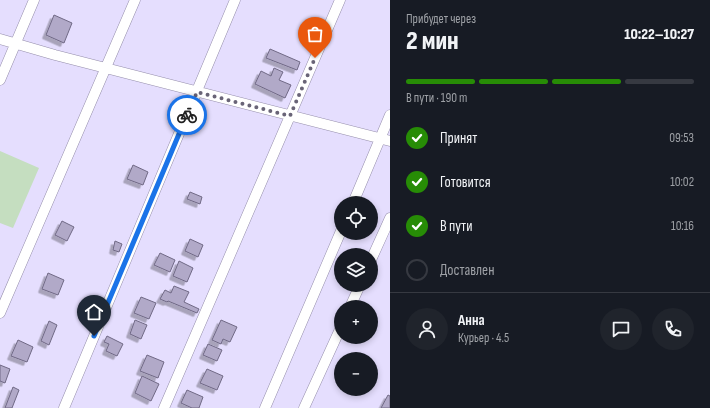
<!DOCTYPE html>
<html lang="ru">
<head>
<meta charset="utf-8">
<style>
  :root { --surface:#171b24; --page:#20242c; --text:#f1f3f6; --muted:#9ea1a6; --line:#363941; --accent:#278c06 }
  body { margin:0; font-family:"Sofia Sans Condensed",sans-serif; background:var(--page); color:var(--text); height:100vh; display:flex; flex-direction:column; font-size:15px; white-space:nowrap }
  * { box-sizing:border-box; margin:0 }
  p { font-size:13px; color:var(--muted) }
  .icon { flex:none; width:22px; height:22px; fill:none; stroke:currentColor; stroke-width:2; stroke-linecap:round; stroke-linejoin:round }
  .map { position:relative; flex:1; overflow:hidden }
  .drawer { display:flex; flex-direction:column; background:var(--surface); width:320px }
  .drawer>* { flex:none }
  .controls { position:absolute; left:334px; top:196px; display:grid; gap:8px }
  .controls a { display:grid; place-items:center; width:44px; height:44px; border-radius:50%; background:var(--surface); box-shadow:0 2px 6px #0003; font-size:20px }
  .pin { position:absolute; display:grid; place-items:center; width:34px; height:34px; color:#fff; margin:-41px -17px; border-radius:50% 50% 50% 0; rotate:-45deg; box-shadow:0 0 4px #0007 }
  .pin .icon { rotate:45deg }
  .courier { position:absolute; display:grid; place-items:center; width:40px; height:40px; margin:-20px; border:3px solid #1a73e8; border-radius:50%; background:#fff; color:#222; box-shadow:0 1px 5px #0007 }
  .head em { font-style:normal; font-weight:800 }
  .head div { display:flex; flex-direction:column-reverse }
  .head { display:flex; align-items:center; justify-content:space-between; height:68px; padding:0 16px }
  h1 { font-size:26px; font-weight:800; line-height:30px }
  .bar { display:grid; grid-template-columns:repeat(4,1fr); gap:6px 4px; align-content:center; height:48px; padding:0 16px }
  .bar i { height:5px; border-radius:3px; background:var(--line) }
  .bar .active { background:var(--accent) }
  .bar p { grid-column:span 4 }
  .line { display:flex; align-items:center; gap:10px; padding:0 16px; border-top:1px solid var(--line) }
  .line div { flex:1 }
  .round { display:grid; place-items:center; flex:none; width:42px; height:42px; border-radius:21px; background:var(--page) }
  ol { padding:0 16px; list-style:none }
  li { display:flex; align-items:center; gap:12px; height:44px }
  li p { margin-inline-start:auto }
  li .icon { padding:4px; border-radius:50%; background:var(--accent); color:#fff; stroke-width:4 }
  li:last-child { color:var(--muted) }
  li i { width:22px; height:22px; border:2px solid var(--line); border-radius:50% }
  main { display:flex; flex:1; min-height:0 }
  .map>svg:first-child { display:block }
</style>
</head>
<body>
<main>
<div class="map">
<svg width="390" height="408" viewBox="0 0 390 408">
  <defs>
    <filter id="shadow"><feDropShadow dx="-3.5" dy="3.5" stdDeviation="0" flood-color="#0004"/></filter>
  </defs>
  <rect width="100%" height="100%" fill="#e5defe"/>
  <!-- green -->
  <path fill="#c5dec0" d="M0,151L39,168L13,228L0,223Z"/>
  <!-- building -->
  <path fill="#b1a9c8" stroke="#706985" filter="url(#shadow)" d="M54,15L72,23L64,43L46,35Z
    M270,49L300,62L297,70L266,58Z
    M274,68L283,72L279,80L291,85L285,98L255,84L261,71L271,76Z
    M133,165L148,172L143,185L127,179Z
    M190,192L202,197L200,204L187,199Z
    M62,221L74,227L67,241L55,235Z
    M190,239L203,245L198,257L185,251Z
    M115,241L122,244L119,252L113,250Z
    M160,253L175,260L170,272L154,265Z
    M179,261L193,268L187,282L173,276Z
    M48,273L64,280L58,295L42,289Z
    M174,286L189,292L184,302L199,309L197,313L168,301L167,302L160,299L165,290L171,293Z
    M141,297L156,303L149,319L134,313Z
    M135,320L147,325L141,339L130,334Z
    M221,320L237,327L230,342L223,339L221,344L212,340Z
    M49,321L57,325L49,345L41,341Z
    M107,336L123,344L117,356L106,351L109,344L104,342Z
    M18,340L33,347L27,362L11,356Z
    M208,344L222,350L217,361L203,355Z
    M147,355L164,362L158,378L140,371Z
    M0,365L10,369L5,383L0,381Z
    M207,369L223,376L217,390L200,383Z
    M142,376L159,384L151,401L135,393Z
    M13,387L19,390L12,408H5Z
    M187,390L203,397L199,408H192L181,403Z
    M388,395L390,396V408H381Z"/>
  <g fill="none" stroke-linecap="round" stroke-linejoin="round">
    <defs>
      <path id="minor" d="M0,39L55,55L390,141
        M0,80L34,0
        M353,203L390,115
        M371,260L390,218
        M350,307L360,285
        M0,313L135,0
        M64,408L235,0
        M164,408L340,0
        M265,408L341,231
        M304,408L341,327"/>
    </defs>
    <!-- minor casing -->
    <use href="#minor" stroke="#958eab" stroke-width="11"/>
    <!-- minor -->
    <use href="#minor" stroke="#fff" stroke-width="10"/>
  </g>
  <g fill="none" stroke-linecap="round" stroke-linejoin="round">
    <!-- done -->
    <path stroke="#696477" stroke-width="4" stroke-dasharray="0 7.2" d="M187,115L197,92L290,116L315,58"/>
    <!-- route -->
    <path stroke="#1a73e8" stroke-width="5" d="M94,336L187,115"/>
  </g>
</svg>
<div class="controls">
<a><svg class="icon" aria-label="locate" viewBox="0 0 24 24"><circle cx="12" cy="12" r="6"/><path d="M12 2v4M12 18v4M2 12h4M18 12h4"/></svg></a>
<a><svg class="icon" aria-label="layers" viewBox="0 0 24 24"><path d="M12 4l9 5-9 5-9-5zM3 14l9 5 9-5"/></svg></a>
<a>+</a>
<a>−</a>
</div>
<div class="pin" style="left:315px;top:58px;background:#ea580c"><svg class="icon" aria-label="bag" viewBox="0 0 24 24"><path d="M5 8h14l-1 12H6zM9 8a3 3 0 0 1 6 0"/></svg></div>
<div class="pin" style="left:94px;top:336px;background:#1f2937"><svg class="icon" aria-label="home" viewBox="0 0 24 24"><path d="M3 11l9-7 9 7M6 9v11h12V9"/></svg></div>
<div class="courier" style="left:187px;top:115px"><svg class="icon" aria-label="bike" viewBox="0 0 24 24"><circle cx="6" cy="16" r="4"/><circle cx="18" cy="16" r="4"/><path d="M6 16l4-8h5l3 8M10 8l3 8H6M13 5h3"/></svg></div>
</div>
<section class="drawer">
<div class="head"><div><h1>2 мин</h1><p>Прибудет через</p></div><em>10:22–10:27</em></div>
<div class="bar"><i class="active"></i><i class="active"></i><i class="active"></i><i></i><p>В пути · 190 m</p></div>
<ol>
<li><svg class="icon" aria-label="check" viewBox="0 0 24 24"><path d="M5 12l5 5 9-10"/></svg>Принят<p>09:53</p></li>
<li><svg class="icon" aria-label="check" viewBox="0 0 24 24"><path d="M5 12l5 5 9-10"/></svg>Готовится<p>10:02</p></li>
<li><svg class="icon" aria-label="check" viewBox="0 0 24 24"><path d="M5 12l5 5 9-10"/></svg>В пути<p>10:16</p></li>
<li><i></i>Доставлен</li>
</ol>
<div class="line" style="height:72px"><a class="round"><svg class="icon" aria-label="person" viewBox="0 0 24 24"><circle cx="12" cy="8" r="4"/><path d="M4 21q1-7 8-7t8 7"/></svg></a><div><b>Анна</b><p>Курьер · 4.5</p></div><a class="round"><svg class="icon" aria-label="chat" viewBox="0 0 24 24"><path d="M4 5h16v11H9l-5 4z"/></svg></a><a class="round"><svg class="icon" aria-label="phone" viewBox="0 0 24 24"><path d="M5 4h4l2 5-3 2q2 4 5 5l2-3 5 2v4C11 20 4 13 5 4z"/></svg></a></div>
</section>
</main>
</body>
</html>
